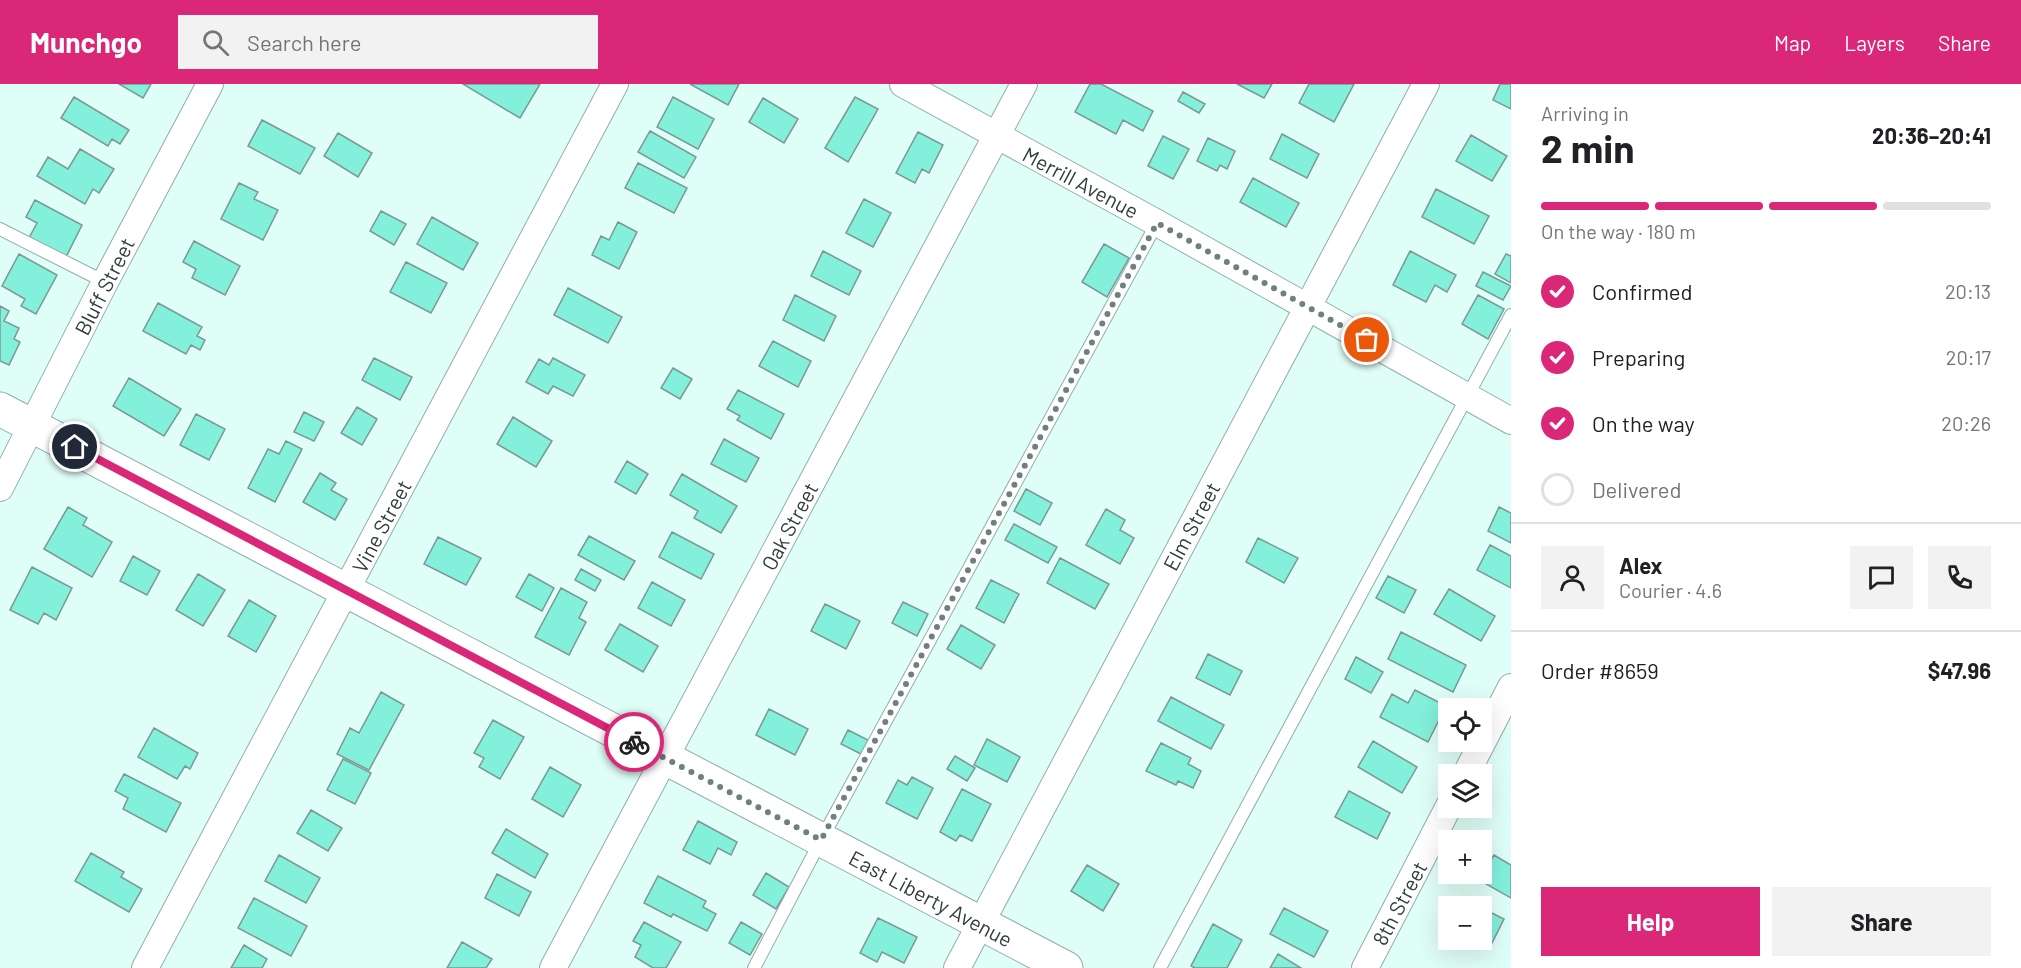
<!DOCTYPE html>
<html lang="en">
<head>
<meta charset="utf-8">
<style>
  :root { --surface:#fff; --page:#f2f2f2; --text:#202124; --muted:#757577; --line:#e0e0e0; --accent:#db2777 }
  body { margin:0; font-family:Barlow,sans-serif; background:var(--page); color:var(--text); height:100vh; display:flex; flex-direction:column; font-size:22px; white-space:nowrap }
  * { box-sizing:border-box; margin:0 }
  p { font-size:20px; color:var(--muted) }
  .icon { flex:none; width:33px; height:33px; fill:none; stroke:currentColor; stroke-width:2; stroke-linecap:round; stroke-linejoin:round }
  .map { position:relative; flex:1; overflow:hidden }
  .side { display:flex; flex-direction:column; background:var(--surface); width:510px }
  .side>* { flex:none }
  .fabs { position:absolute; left:1438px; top:614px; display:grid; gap:12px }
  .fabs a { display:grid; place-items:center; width:54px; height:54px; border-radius:0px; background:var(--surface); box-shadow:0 6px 24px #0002; font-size:30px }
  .pin { position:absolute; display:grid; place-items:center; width:51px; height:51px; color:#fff; margin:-26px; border:3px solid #fff; border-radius:50%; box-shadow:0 2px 6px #0007 }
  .courier { position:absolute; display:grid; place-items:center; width:60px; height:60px; margin:-30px; border:4px solid #db2777; border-radius:50%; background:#fff; color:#222; box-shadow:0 2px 8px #0007 }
  .headline em { font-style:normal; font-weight:700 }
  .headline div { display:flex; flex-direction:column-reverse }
  .headline { display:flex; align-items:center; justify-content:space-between; height:102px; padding:0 30px }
  h1 { font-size:39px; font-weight:700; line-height:45px }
  .bar { display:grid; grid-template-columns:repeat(4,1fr); gap:9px 6px; align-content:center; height:72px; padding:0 30px }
  .bar i { height:8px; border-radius:4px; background:var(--line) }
  .bar .on { background:var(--accent) }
  .bar p { grid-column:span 4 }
  .line { display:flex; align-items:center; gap:15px; padding:0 30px; border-top:2px solid var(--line) }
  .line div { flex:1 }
  .round { display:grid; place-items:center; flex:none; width:63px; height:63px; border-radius:0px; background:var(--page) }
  ol { padding:0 30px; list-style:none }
  li { display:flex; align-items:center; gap:18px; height:66px }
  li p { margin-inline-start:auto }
  li .icon { padding:6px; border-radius:50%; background:var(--accent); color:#fff; stroke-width:4 }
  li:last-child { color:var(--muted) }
  li i { width:33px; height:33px; border:3px solid var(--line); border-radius:50% }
  .action { display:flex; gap:12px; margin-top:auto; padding:12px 30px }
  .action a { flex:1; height:69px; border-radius:0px; background:var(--accent); color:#fff; font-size:24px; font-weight:700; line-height:69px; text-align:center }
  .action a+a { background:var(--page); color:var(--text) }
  header { display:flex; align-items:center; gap:36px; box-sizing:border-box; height:84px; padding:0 30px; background:var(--accent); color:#fff }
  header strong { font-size:28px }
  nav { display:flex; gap:33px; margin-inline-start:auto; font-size:21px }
  .search { width:420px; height:54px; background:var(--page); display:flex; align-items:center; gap:15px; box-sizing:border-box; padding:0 21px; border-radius:0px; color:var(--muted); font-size:22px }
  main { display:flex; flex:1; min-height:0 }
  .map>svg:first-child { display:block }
</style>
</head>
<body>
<header>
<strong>Munchgo</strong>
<div class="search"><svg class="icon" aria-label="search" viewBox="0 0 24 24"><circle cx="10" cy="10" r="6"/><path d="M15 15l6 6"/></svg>Search here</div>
<nav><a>Map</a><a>Layers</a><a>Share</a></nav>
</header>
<main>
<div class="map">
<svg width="1511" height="884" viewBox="0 0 1511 884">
  <rect width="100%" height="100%" fill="#dffef7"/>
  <!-- building -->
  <path fill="#83f0dc" stroke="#7b9891" stroke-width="1.5" d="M119,0H151L143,14Z
    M463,0H540L520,34Z
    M690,0H739L728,21Z
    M1090,0H1101L1153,27L1143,47L1123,36L1116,50L1075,28Z
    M1237,0H1272L1264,14Z
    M1309,0H1354L1334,38L1299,19Z
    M1500,0H1511V25L1493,16Z
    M1183,8L1205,20L1199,29L1178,17Z
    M74,13L129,46L120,60L112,55L108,62L61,34Z
    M673,13L714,35L698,65L657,43Z
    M855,13L878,25L848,78L825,64Z
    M763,14L798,35L784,59L749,38Z
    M262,36L315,64L300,90L248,62Z
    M650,47L696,73L684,94L638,68Z
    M918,48L943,61L929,89L922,85L915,99L896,89Z
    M338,49L372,69L358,93L324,72Z
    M1282,50L1319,70L1307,94L1270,75Z
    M1471,51L1507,72L1492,97L1456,77Z
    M1163,52L1189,65L1173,95L1148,82Z
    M1208,54L1235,67L1227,85L1220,81L1217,87L1197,77Z
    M80,65L114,85L99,109L93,105L85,120L37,92L48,73L68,85Z
    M638,79L687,104L674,129L625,104Z
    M1253,94L1299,119L1286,143L1240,118Z
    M239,99L258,108L254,115L278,126L263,156L221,135Z
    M1436,105L1489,132L1474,160L1422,133Z
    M864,115L891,129L873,163L846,149Z
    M35,116L82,141L66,173L29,154L37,139L26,133Z
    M381,127L406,140L394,161L370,147Z
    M432,133L478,159L463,186L417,160Z
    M618,138L637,148L619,185L592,171L601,152L609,156Z
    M194,157L240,182L225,211L192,194L196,185L183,178Z
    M1104,160L1129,174L1107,213L1082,198Z
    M823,167L861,187L849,211L811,192Z
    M1410,167L1456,191L1447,208L1435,201L1426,218L1393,201Z
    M19,170L57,191L36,230L21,222L25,215L2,202Z
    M1506,170L1511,172V199L1495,190Z
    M406,178L447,199L431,229L390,208Z
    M1483,188L1511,202L1503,216L1476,202Z
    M568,204L622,233L608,259L554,231Z
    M795,211L836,232L824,257L783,236Z
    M1478,211L1504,225L1488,255L1462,240Z
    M158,219L202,243L197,252L205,256L200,266L191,261L186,270L143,247Z
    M0,222L9,227L4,237L19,244L14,255L20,258L9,281L0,277Z
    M773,257L811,277L798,303L759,282Z
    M374,274L412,293L400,316L362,296Z
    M553,274L585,291L573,312L553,302L548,310L526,298L539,275L549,281Z
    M673,284L692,295L680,315L661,304Z
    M129,294L181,325L164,352L113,322Z
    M738,306L784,330L771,355L737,336L740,332L727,325Z
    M357,323L377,335L362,361L341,349Z
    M304,328L324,338L314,357L294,348Z
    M196,330L225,345L209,376L180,361Z
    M513,333L552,357L536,383L497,360Z
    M724,355L759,374L746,398L711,380Z
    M286,357L302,365L275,418L248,404L268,365L279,370Z
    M627,377L648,390L636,410L615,398Z
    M320,389L336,399L331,406L347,415L335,436L303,418Z
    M682,390L737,422L721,449L694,434L698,427L670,411Z
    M1026,405L1052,419L1040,441L1014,427Z
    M68,423L87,434L83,441L112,458L92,493L44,465Z
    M1499,423L1511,429V459L1488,447Z
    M1106,425L1125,436L1120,446L1134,454L1120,480L1086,461Z
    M1014,440L1057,463L1048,479L1005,456Z
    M672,448L714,470L701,495L659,473Z
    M589,452L635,477L624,496L578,471Z
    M438,453L481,474L466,501L424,480Z
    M1258,454L1298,474L1284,499L1246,478Z
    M1490,461L1511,472V504L1477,486Z
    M133,472L160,487L147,511L120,497Z
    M1060,474L1109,500L1095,525L1047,499Z
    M32,483L72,504L56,536L44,529L38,540L10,526Z
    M581,485L601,496L595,507L575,496Z
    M198,490L225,506L203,542L176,526Z
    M529,490L554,504L542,527L516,513Z
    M1388,492L1416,506L1404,529L1376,514Z
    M991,496L1019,510L1004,539L976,524Z
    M652,498L685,516L671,542L638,524Z
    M561,504L587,518L579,534L586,538L569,571L535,553Z
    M1449,505L1495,532L1481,557L1434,530Z
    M249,516L276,532L256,568L228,552Z
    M903,518L928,530L917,552L892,539Z
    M825,520L860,537L846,565L811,547Z
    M620,540L658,562L643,588L605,566Z
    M961,541L995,561L981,585L947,565Z
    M1401,548L1466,581L1453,608L1388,575Z
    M1208,570L1242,587L1230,611L1196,594Z
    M1356,573L1383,588L1371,609L1345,595Z
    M1415,606L1446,622L1428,658L1380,633L1392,610L1408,619Z
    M381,608L404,621L369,686L337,670L350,644L359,649Z
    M1171,613L1224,641L1211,665L1158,637Z
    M769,625L808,645L795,671L756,651Z
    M493,636L524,653L500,695L479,683L484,674L474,669Z
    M154,644L198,669L190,685L185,682L177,695L138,673Z
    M848,646L868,656L861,670L841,660Z
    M987,655L1020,673L1007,698L974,681Z
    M1373,657L1417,683L1402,709L1358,683Z
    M1161,659L1191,674L1188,680L1201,687L1193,704L1178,697L1176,701L1146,687Z
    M955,672L975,684L967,697L947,685Z
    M343,675L371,689L355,720L327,706Z
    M550,683L581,701L563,733L532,715Z
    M124,690L181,719L166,748L123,725L128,714L115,707Z
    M912,693L933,704L917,735L886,719L898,696L907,701Z
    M962,705L991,720L972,757L960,751L956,757L940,748Z
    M1349,707L1390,729L1377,755L1335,733Z
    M311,726L342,744L328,767L297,749Z
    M698,737L737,758L731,771L718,764L710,780L683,766Z
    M506,745L548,770L535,794L492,769Z
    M91,769L124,788L121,793L142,805L129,828L75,797Z
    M279,771L320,794L306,819L265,797Z
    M1494,771L1511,781V814L1479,796Z
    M1087,781L1119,800L1103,827L1071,807Z
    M766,789L789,803L776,825L753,811Z
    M497,790L531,808L519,832L485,814Z
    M658,792L706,817L703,823L716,830L707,847L673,830L671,833L644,819Z
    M254,814L307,842L291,872L238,844Z
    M1284,824L1328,847L1314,873L1270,850Z
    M1482,824L1504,835L1489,865L1471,855H1482Z
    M878,834L917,853L904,879L882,868L877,878L860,869Z
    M644,838L681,858L666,884H653L635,873L641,861L633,857Z
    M741,838L762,850L750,871L729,859Z
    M1213,840L1242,856L1227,884H1195L1191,882Z
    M462,858L492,875L486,884H447Z
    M244,861L267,875L262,884H231Z
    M1278,870L1301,884H1270Z"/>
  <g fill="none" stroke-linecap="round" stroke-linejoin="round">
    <defs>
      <path id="lane" d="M0,145L105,198
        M754,884L821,756L1157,139
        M1160,884L1511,231"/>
      <path id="street" d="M903,0L1157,139L1511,337
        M0,404L105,198L210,0
        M1466,690L1511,603
        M145,884L615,0
        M553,884L1024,0
        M957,884L1426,0
        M1365,884L1449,722"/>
      <path id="primary" d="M0,325L1066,884"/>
    </defs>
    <!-- lane casing -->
    <use href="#lane" stroke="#91aea8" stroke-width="14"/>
    <!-- street casing -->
    <use href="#street" stroke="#91aea8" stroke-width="28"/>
    <!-- primary casing -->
    <use href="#primary" stroke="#91aea8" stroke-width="35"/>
    <!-- lane -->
    <use href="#lane" stroke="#fff" stroke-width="12"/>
    <!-- street -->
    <use href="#street" stroke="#fff" stroke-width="26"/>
    <!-- primary -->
    <use href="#primary" stroke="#fff" stroke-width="33"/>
  </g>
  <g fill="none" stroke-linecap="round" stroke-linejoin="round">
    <!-- done -->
    <path stroke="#6f817d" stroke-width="6" stroke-dasharray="0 10.8" d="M634,658L821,756L1157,139L1367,256"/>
    <!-- route -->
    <path stroke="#db2777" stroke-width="8" d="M75,363L634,658"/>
  </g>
  <g text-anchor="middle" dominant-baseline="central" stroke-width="6" stroke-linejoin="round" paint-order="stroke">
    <!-- street labels -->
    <g font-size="21" fill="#323e3b" stroke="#fff">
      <text transform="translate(1081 98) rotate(28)">Merrill Avenue</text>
      <text transform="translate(104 202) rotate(-63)">Bluff Street</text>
      <text transform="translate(381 442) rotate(-62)">Vine Street</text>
      <text transform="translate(789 442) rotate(-62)">Oak Street</text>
      <text transform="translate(1191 442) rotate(-62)">Elm Street</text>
      <text transform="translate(931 814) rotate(28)">East Liberty Avenue</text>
      <text transform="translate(1399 819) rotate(-62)">8th Street</text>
    </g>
  </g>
</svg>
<div class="fabs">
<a><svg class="icon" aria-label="locate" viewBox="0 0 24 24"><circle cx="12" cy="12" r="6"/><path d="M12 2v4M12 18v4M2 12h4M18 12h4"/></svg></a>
<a><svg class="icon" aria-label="layers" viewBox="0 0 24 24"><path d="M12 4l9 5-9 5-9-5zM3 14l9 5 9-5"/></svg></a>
<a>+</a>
<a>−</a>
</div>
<div class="pin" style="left:1367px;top:256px;background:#ea580c"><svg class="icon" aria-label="bag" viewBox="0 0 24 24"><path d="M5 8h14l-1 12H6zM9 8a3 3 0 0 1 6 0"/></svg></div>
<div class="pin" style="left:75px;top:363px;background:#1f2937"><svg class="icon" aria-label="home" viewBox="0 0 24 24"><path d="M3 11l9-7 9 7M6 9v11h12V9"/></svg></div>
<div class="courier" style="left:634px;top:658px"><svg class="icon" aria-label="bike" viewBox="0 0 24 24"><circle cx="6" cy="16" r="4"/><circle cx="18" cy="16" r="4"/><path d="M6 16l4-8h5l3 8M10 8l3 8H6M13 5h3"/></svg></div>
</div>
<section class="side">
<div class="headline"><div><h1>2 min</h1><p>Arriving in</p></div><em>20:36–20:41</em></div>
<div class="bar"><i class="on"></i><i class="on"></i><i class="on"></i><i></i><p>On the way · 180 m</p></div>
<ol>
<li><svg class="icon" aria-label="check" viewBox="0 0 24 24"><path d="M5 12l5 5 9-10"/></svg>Confirmed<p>20:13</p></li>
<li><svg class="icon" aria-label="check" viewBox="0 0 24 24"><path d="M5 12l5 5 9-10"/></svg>Preparing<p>20:17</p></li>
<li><svg class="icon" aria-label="check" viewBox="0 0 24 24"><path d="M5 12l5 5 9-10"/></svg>On the way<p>20:26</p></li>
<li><i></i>Delivered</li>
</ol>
<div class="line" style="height:108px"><a class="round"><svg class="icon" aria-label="person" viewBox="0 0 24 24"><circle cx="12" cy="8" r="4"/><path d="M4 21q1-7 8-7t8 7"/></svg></a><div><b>Alex</b><p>Courier · 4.6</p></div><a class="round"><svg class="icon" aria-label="chat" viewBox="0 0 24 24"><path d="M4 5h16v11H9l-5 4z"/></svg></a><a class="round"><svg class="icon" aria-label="phone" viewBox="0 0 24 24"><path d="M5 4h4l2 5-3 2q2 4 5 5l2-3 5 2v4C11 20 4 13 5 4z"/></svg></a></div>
<div class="line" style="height:78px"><div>Order #8659</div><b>$47.96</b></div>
<div class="action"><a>Help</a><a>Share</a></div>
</section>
</main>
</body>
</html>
